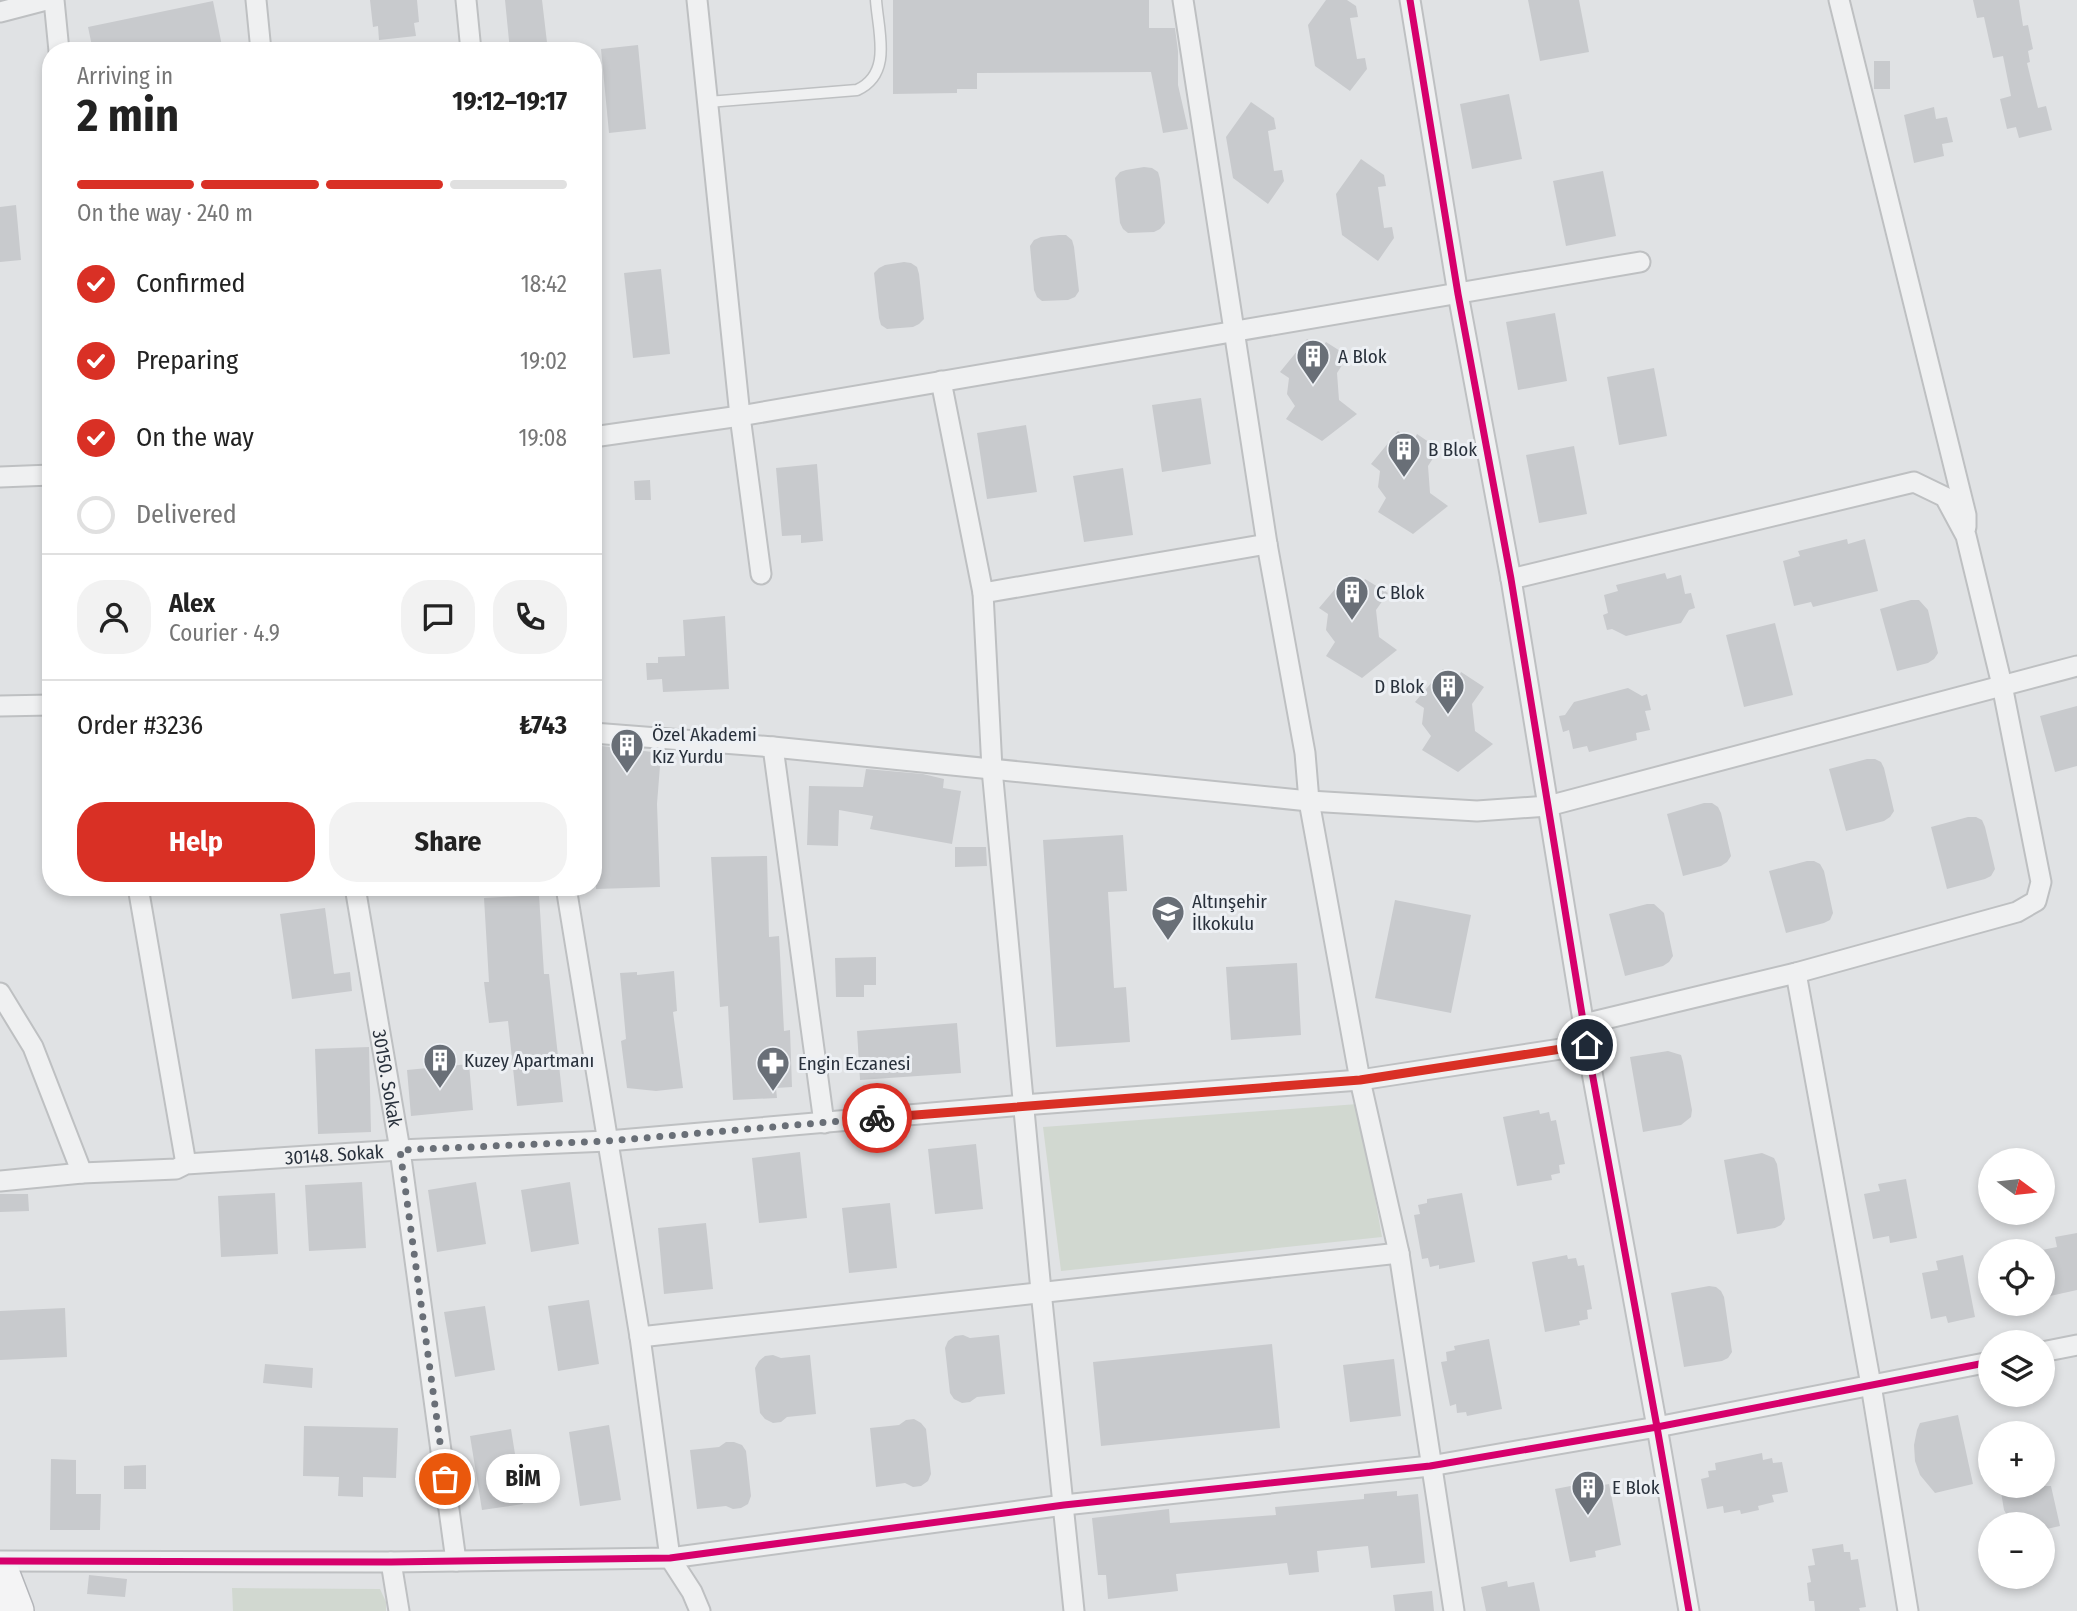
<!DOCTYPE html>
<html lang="en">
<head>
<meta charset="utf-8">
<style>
  :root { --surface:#fff; --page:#f2f2f2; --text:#222; --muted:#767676; --line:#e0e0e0; --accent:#d93025 }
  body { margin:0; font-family:"Fira Sans Condensed",sans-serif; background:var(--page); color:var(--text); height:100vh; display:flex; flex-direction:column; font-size:26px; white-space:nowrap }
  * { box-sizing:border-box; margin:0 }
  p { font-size:23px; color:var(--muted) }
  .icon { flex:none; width:38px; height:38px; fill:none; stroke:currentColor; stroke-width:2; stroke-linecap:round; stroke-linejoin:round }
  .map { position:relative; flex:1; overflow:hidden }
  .drawer { position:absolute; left:42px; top:42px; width:560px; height:854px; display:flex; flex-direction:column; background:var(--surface); border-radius:28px; box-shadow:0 4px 10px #0003 }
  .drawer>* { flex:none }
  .needle { width:46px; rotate:105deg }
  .controls { position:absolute; left:1978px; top:1148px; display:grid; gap:14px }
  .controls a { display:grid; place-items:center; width:77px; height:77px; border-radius:50%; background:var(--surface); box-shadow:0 4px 10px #0003; font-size:35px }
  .pin { position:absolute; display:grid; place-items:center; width:60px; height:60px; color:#fff; margin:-30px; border:4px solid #fff; border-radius:50%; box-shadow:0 2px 7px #0007 }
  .courier { position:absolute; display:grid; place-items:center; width:70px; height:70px; margin:-35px; border:5px solid #d93025; border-radius:50%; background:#fff; color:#222; box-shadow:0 2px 9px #0007 }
  .bubble { position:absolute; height:49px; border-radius:24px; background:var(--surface); box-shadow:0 4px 10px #0003; font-size:23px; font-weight:700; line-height:49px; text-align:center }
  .overview em { font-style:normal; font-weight:700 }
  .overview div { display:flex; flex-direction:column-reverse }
  .overview { display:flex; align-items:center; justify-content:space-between; height:119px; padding:0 35px }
  h1 { font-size:46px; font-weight:700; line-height:52px }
  .bar { display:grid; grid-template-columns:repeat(4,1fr); gap:10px 7px; align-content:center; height:84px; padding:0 35px }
  .bar i { height:9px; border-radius:5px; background:var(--line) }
  .bar .current { background:var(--accent) }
  .bar p { grid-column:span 4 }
  .line { display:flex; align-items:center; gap:18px; padding:0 35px; border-top:2px solid var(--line) }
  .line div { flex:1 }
  .round { display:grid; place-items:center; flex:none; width:74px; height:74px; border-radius:28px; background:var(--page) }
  ol { padding:0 35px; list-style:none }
  li { display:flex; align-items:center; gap:21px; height:77px }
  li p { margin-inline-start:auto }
  li .icon { padding:7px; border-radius:50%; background:var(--accent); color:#fff; stroke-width:4 }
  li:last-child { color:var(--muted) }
  li i { width:38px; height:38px; border:4px solid var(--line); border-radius:50% }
  .action { display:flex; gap:14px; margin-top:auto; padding:14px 35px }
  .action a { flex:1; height:80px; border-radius:28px; background:var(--accent); color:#fff; font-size:28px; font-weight:700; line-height:80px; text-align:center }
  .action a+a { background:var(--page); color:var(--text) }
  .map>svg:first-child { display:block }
</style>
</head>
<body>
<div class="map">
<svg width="2077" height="1611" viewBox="0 0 2077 1611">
  <rect width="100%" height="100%" fill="#e0e2e4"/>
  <!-- green -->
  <path fill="#d1d8d0" d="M1358,1104L1382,1237L1061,1271L1043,1127Z
    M232,1588L380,1589L386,1602V1611H233Z"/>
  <!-- building -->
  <path fill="#c8cacd" d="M370,0H417L419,22L414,23L416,36L379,40L378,26L373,27Z
    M505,0H542L548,51H510Z
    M893,0H1149V28H1175L1178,51V85L1188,129L1163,133L1151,72L977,73V89H957V93L893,94Z
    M1326,0H1347L1356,6L1358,17L1350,18L1357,59L1365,58L1367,69L1350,91L1315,66L1308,25Z
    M1528,0H1579L1589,52L1540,61Z
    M1973,0H2019L2023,26L2028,25L2033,49L2028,51L2030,62L2027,63L2038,108L2046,106L2052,130L2019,138L2016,127L2007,129L2000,99L2011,96L2003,56L1993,58L1984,17L1977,18Z
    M213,1L223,51H93L88,27Z
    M638,45L646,129L609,133L601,49Z
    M1874,61H1890V89H1874Z
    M1509,94L1522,159L1472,169L1460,104Z
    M1251,102L1274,118L1276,129L1268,131L1274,171L1282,170L1284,181L1268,204L1233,178L1226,137Z
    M1934,107L1936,119L1947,117L1953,142L1942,144L1944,156L1914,163L1904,115Z
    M1361,159L1384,175L1386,186L1378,187L1384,228L1392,227L1394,238L1378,261L1342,235L1336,194Z
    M1144,167L1152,168L1158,172L1160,179L1165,223L1160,229L1154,232L1128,233L1123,229L1120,223L1115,178L1120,172L1126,170Z
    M1603,171L1616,236L1566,246L1553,181Z
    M16,205L21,260L0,262V207Z
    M1059,235H1066L1072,240L1074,247L1079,291L1075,297L1068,300L1042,301L1037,297L1034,290L1030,246L1034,240L1041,237Z
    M904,262L911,263L917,267L919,274L924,319L919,324L913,327L887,329L881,325L879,318L874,273L879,268L885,265Z
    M661,269L670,354L633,358L624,273Z
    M1555,313L1567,381L1518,390L1506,322Z
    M1307,339L1321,349L1326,342L1348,356L1337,373L1339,400L1357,414L1322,441L1286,419L1295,406L1287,394L1289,378L1280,372Z
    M1654,368L1667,436L1619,445L1607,377Z
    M1201,398L1211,464L1162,472L1152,405Z
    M1026,425L1037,492L987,499L977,433Z
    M1398,431L1413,442L1417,434L1439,449L1428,466L1430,493L1448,506L1413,534L1378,512L1386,498L1378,487L1380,471L1371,464Z
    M1574,446L1587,514L1539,523L1526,455Z
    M817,464L823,541L801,543V535L782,536L776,468Z
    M1123,468L1133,535L1084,542L1073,476Z
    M650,480L651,500H635L634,481Z
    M1847,539L1848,544L1865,539L1878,591L1813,607L1811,602L1794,606L1783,561L1800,556L1798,551Z
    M1665,573L1667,579L1681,575L1685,594L1691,593L1695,608L1689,610L1681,623L1626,636L1612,629L1607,630L1603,615L1608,613L1604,595L1618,591L1616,585Z
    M1347,575L1361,586L1365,579L1388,593L1376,610L1379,637L1397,650L1362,678L1326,656L1335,642L1326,630L1328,614L1319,608Z
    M1911,600H1919L1928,610L1938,653L1934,659L1928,663L1897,671L1880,609Z
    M725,616L729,689L663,692L662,679L647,680L646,663H658V657L685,656L683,620Z
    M1775,623L1793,695L1744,707L1726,635Z
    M1443,669L1457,680L1461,672L1484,687L1472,704L1475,731L1493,744L1458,772L1422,750L1431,736L1422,724L1424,708L1415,702Z
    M1628,688L1642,696L1647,694L1651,710L1645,711L1650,730L1636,733L1637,740L1589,752L1587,746L1573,749L1569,730L1563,732L1559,716L1565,715L1574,702Z
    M2077,706V766L2055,772L2040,716Z
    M593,745L661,753L657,804L660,887L596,889Z
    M1867,759H1875L1881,762L1884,768L1894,811L1890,817L1884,821L1846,831L1829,769Z
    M866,769L923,774L944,779L943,788L961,791L952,844L870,829L873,816L839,810L838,846L807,845L809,786L863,787Z
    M1704,803H1712L1718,807L1721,813L1731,856L1727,862L1721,866L1683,876L1667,814Z
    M1968,817H1976L1982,820L1985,827L1995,869L1991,876L1985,879L1947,889L1931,827Z
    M1123,835L1127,891L1108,892L1114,988L1126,987L1130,1042L1056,1047L1043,840Z
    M955,847H986L987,866L955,867Z
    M767,856L769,937L779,936L784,1031L790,1030L792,1087L776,1088L777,1098L733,1100L728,1006L720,1007L711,857Z
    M1807,861H1814L1820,864L1824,871L1833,913L1830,920L1824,923L1786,933L1769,871Z
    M539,895L544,974H549L563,1102L517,1106L508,1021L489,1023L484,982H489L484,898Z
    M1395,900L1471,915L1451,1013L1375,998Z
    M1647,904H1654L1664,913L1673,956L1669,962L1663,966L1625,976L1609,914Z
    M325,908L334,974L350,972L352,991L292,999L280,914Z
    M876,957V985H864V997H836L835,958Z
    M1297,963L1301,1035L1231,1040L1226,967Z
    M674,971L677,1011L673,1012L683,1088L656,1091L627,1088L621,1041L626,1039L620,973L637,972V975Z
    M957,1023L961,1073L860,1080L857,1031Z
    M369,1047L371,1132L318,1134L315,1049Z
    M1668,1051L1681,1055L1683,1062L1692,1110L1691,1117L1681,1125L1643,1132L1630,1057Z
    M469,1064L473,1110L411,1116L407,1070Z
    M1539,1110L1540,1114L1549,1112L1551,1121L1556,1120L1565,1164L1559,1165L1560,1173L1551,1175L1552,1180L1517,1186L1503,1117Z
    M976,1144L983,1209L935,1214L928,1149Z
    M800,1152L807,1218L759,1223L752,1158Z
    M1762,1153L1774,1158L1777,1164L1785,1219L1781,1225L1775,1228L1737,1234L1724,1160Z
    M1906,1179L1917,1238L1890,1243L1889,1236L1873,1239L1864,1194L1880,1191L1878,1184Z
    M362,1182L366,1248L309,1251L305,1185Z
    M476,1182L486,1244L437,1252L428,1190Z
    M570,1182L579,1244L531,1252L521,1190Z
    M275,1193L278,1254L221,1257L218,1196Z
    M1462,1193L1475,1262L1439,1269V1265L1430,1267L1428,1258L1422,1259L1414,1215L1420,1214L1418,1205L1427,1203V1199Z
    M0,1194H28L29,1211L0,1212Z
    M890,1203L897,1268L849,1273L842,1208Z
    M706,1223L713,1289L664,1294L658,1228Z
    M2077,1233V1290L2050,1296L2042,1250L2057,1247L2055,1237Z
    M1567,1255L1568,1259L1576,1258L1578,1266L1584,1265L1592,1309L1587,1310L1588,1319L1579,1321L1580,1325L1545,1332L1532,1262Z
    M1963,1255L1975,1317L1948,1323L1946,1316L1931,1319L1922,1273L1938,1270L1936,1261Z
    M1709,1286L1716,1287L1721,1291L1724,1297L1732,1352L1728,1358L1722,1361L1684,1367L1671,1293Z
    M589,1300L599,1364L558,1371L548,1306Z
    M485,1306L495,1370L455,1377L444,1312Z
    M65,1308L67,1357L0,1360V1311Z
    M963,1335L970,1338L999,1335L1005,1394L977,1397L970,1402L962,1403L954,1399L950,1393L945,1348L948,1341L955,1336Z
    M1489,1339L1502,1409L1467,1416L1466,1412L1457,1413L1456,1404L1450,1406L1441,1362L1447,1361L1446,1352L1455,1350L1454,1346Z
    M1272,1344L1280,1428L1101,1446L1093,1362Z
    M773,1355L781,1358L810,1355L816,1414L787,1417L781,1422L773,1423L765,1419L760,1413L755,1368L759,1361L765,1356Z
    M1394,1359L1401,1416L1350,1422L1343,1365Z
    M265,1364L313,1368L312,1388L263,1383Z
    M1958,1415L1973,1484L1935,1493L1920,1475L1915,1461L1914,1445L1917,1430L1920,1423Z
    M914,1419L921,1423L926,1429L931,1474L928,1481L921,1486L913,1487L905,1483L876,1487L870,1428L899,1425L906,1420Z
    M609,1425L621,1500L580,1506L569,1432Z
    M304,1426L398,1428L396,1478L363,1477V1497L338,1496L339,1477L303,1476Z
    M511,1429L523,1504L482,1510L470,1436Z
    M726,1442H734L742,1445L746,1451L751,1496L748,1504L741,1508L733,1509L726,1506L697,1509L690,1450L719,1447Z
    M1762,1453L1763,1460L1772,1458L1773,1463L1782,1462L1788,1492L1772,1495L1774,1502L1758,1506L1759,1510L1741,1514L1740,1510L1724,1513L1723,1506L1707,1509L1701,1479L1709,1477L1708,1471L1716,1470L1715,1463Z
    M51,1459L76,1460V1494H101L100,1530H50Z
    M146,1465V1489H124V1466Z
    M1581,1484L1583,1489L1609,1484L1621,1545L1595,1551L1596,1557L1570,1562L1555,1489Z
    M2000,1486H2051L2060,1526L2042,1530V1524H2012L2004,1510Z
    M1397,1491V1496L1418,1494L1425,1563L1371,1568L1368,1546L1317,1551L1319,1572L1289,1575L1287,1563L1176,1574L1178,1591L1108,1599L1106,1575H1098L1092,1518L1169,1509L1170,1523L1276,1515L1275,1507L1364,1499V1494Z
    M1843,1544L1844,1552H1850L1851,1560L1858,1559L1866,1607L1859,1608L1860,1611H1815L1814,1601H1809L1807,1583L1811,1582L1808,1566L1815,1565L1812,1549Z
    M89,1575L127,1579L125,1597L87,1594Z
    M1507,1581L1508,1587L1534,1582L1540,1611H1486L1481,1587Z
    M1432,1591L1434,1611H1395L1393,1595Z"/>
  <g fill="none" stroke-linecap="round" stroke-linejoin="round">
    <defs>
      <path id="lane" d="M708,102L857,90C893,74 878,31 876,0"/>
      <g id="street">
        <path d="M54,0L59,51"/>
        <path d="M256,0L261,51"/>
        <path d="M466,0L471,51"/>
        <path d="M697,0L740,416L761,574"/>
        <path d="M1183,0L1267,544L1305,753L1309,801L1360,1080L1399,1253L1454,1611"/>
        <path d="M1410,0L1458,294L1511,579L1587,1045L1657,1427L1990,1362"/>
        <path d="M1839,0L1966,515V527"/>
        <path d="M0,12L46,0"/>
        <path d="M941,381L983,593L992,769L1041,1291L1074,1611"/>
        <path d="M593,437L740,416L1640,262"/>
        <path d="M0,477L51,475"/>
        <path d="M1511,579L1914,482L1945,497L1966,536L2002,685L2041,882L2036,901L2017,912L1796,973L1584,1024"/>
        <path d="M983,593L1267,544"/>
        <path d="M0,706L51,705"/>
        <path d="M593,733L773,747L1309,801L1477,811L1548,806L2077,666"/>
        <path d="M773,747L824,1123"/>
        <path d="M138,887L186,1164"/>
        <path id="s1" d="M355,887L400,1150L456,1561"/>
        <path d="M566,887L640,1337L670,1558L692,1592L700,1611"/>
        <path d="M1796,973L1871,1385L1908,1611"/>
        <path d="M0,993L33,1047L82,1173"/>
        <path id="s2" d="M0,1181L82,1173L176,1169L186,1164L400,1150L608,1141L1023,1105L1360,1080L1587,1045"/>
        <path d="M640,1337L1399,1253"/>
        <path d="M2042,1352L2077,1345"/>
        <path d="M0,1561L391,1562L670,1558L1064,1505L1430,1466L1657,1427L1689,1611"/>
        <path d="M391,1562L399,1611"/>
      </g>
      <path id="highway" d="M0,1572L15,1611"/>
    </defs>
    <!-- lane casing -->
    <use href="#lane" stroke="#bec0c2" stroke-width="13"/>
    <!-- street casing -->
    <use href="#street" stroke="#bec0c2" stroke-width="23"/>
    <!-- highway casing -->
    <use href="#highway" stroke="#b3b5b9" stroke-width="40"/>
    <!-- lane -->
    <use href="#lane" stroke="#eff0f1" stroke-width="10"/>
    <!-- street -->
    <use href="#street" stroke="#eff0f1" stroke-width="19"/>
    <!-- highway -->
    <use href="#highway" stroke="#f4f4f5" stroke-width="37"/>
    <defs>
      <path id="cycleway" d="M1410,0L1458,294L1511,579L1587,1045L1657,1427L1990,1362
        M0,1561L391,1562L670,1558L1064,1505L1430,1466L1657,1427L1689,1611"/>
    </defs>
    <!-- cycleway casing -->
    <use href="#cycleway" stroke="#edf0f4" stroke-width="11"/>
    <!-- cycleway -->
    <use href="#cycleway" stroke="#d6006c" stroke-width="7"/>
  </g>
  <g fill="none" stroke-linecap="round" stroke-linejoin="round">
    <!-- done -->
    <path stroke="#696f77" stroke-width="7" stroke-dasharray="0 12.6" d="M445,1479L400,1150L608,1141L877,1118"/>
    <!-- route -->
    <path stroke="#d93025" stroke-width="9" d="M877,1118L1360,1080L1587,1045"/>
  </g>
  <!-- icons -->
  <defs>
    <symbol id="building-pin" viewBox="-11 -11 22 30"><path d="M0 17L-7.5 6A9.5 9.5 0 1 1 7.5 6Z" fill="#696f77" stroke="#edf0f4"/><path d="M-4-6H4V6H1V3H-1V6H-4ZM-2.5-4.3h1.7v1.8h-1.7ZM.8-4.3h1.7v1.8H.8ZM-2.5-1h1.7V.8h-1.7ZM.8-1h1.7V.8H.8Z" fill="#fff"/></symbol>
    <symbol id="school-pin" viewBox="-11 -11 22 30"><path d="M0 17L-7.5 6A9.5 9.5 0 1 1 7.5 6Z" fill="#696f77" stroke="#edf0f4"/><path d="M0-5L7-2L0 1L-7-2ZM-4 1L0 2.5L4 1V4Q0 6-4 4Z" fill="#fff"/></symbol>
    <symbol id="pharmacy-pin" viewBox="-11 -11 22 30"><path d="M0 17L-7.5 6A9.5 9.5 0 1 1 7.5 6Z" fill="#696f77" stroke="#edf0f4"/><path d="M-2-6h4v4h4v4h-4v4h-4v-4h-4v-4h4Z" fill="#fff"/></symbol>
  </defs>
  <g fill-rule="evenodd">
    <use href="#building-pin" x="1294" y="337" width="38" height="52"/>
    <use href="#building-pin" x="1385" y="430" width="38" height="52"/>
    <use href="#building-pin" x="1333" y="573" width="38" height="52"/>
    <use href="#building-pin" x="1429" y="667" width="38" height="52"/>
    <use href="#building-pin" x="608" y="726" width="38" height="52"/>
    <use href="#school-pin" x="1149" y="893" width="38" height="52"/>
    <use href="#building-pin" x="421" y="1041" width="38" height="52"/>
    <use href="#pharmacy-pin" x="754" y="1044" width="38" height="52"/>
    <use href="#building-pin" x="1569" y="1468" width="38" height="52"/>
  </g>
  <g text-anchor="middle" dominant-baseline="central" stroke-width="6" stroke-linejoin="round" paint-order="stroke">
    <!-- poi labels -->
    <g font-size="19" fill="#29313c" stroke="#edf0f4" text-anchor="start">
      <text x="1338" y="356">A Blok</text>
      <text x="1428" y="449">B Blok</text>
      <text x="1376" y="592">C Blok</text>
      <text x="1424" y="686" text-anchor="end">D Blok</text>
      <text x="652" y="734">Özel Akademi<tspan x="652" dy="22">Kız Yurdu</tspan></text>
      <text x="1192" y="901">Altınşehir<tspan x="1192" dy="22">İlkokulu</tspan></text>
      <text x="464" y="1060">Kuzey Apartmanı</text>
      <text x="798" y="1063">Engin Eczanesi</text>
      <text x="1612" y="1487">E Blok</text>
    </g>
    <!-- street labels -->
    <g font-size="19" fill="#29313c" stroke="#edf0f4">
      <text stroke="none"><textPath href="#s1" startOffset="194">30150. Sokak</textPath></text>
      <text stroke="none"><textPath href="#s2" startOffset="336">30148. Sokak</textPath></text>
    </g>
  </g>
</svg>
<div class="controls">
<a><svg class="needle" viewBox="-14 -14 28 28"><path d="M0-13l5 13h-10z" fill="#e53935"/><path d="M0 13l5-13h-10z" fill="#767676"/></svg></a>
<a><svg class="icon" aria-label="locate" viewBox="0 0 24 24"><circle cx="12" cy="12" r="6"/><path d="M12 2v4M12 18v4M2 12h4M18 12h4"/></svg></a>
<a><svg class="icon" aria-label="layers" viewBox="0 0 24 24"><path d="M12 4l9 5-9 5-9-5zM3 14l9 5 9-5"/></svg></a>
<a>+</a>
<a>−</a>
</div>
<div class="pin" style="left:445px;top:1479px;background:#ea580c"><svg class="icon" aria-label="bag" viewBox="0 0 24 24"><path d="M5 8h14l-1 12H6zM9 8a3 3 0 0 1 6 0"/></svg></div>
<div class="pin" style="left:1587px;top:1045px;background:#1f2937"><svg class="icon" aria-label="home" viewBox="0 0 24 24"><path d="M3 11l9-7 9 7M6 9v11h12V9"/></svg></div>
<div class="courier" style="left:877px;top:1118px"><svg class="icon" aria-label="bike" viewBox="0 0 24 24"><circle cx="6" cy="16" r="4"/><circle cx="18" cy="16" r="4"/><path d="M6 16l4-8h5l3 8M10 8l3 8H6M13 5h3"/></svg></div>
<div class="bubble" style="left:486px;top:1454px;width:74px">BİM</div>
<section class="drawer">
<div class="overview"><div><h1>2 min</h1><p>Arriving in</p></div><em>19:12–19:17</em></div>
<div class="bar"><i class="current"></i><i class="current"></i><i class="current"></i><i></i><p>On the way · 240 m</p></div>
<ol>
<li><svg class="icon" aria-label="check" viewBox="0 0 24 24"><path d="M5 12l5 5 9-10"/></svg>Confirmed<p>18:42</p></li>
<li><svg class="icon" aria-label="check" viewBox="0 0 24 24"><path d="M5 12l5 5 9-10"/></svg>Preparing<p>19:02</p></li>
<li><svg class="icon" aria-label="check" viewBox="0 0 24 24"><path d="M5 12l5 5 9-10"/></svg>On the way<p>19:08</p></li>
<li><i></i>Delivered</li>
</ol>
<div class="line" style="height:126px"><a class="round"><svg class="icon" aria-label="person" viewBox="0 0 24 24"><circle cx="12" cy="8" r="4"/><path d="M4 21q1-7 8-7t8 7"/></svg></a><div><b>Alex</b><p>Courier · 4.9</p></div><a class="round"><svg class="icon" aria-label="chat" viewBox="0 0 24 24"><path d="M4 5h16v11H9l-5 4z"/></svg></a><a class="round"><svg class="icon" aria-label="phone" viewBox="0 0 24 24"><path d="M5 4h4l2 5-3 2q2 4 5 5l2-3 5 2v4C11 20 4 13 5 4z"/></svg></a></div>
<div class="line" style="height:91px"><div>Order #3236</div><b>₺743</b></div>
<div class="action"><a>Help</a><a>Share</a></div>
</section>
</div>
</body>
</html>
